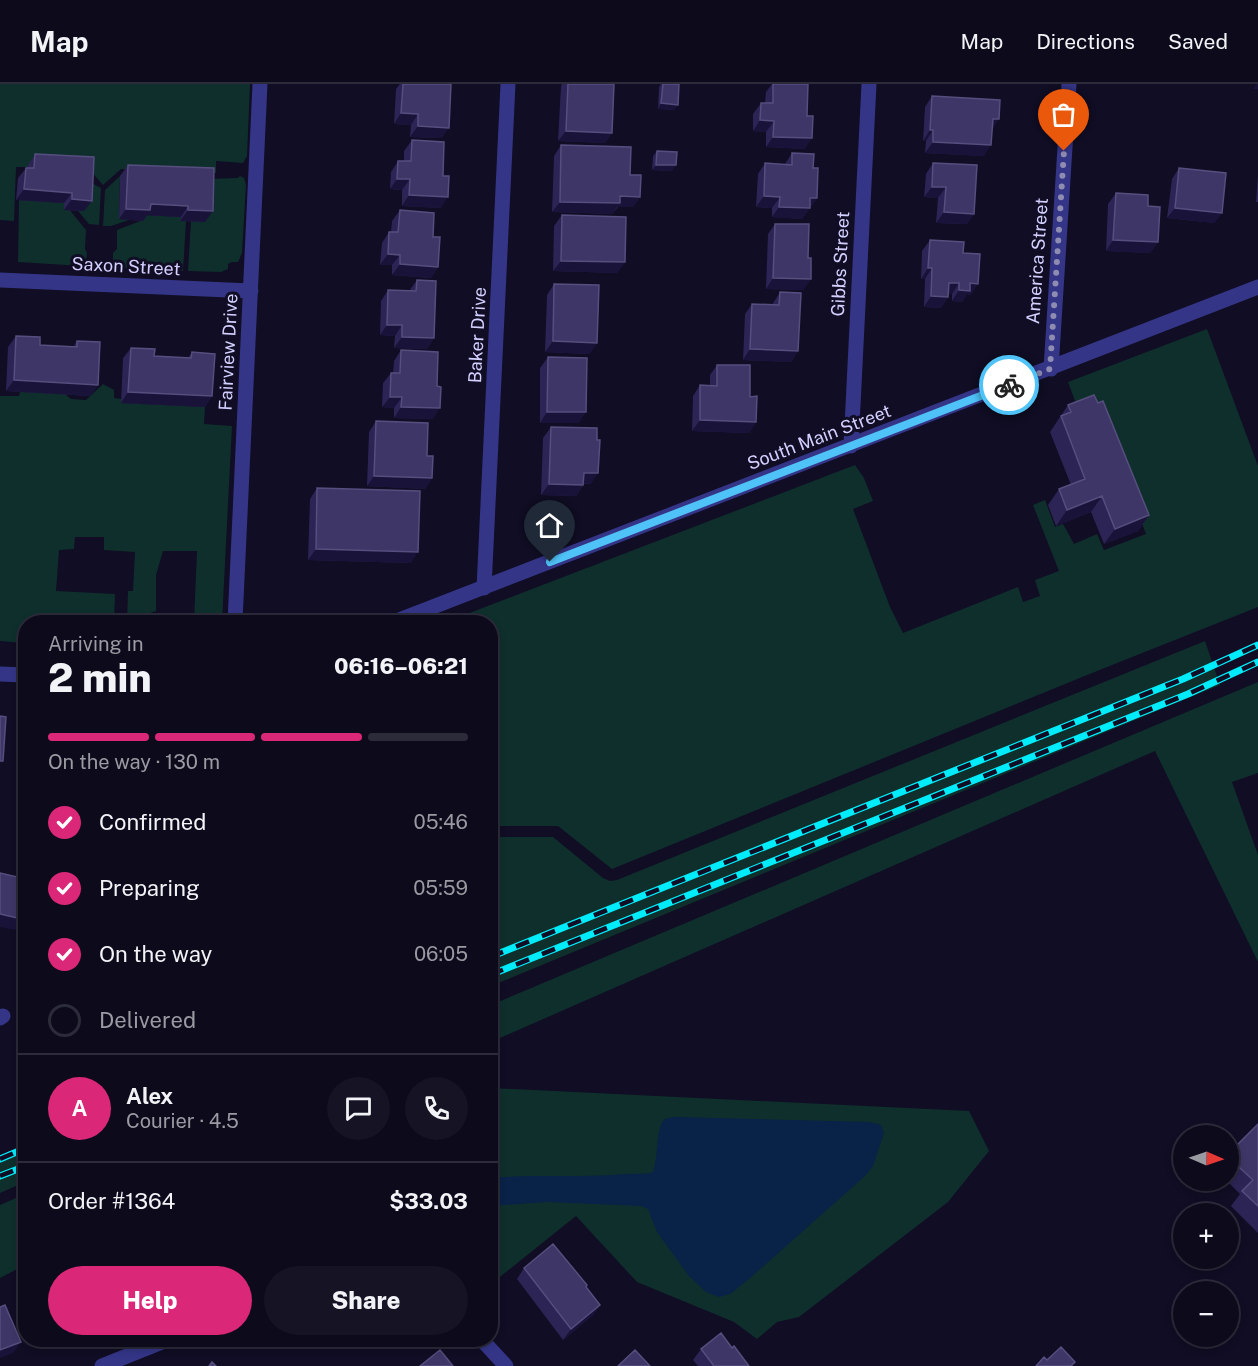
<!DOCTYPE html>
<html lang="en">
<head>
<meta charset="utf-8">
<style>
  :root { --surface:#0c0a1b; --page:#151324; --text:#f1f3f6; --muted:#9a9aa3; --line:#2c2b3a; --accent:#db2777 }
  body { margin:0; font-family:"Public Sans",sans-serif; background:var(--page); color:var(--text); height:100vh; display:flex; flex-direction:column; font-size:22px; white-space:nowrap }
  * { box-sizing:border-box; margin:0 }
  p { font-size:20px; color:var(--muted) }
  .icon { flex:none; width:33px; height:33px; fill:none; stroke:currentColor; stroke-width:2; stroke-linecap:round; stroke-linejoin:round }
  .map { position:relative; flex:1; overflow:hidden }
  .side { position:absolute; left:18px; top:531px; width:480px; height:732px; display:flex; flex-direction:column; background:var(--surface); border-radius:24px; box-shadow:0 3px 9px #0003,0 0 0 2px var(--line) }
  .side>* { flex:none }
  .needle { width:39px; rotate:92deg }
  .tools { position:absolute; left:1173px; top:1041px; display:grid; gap:12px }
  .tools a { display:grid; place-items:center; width:66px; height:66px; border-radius:50%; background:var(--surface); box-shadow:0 3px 9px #0003,0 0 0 2px var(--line); font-size:30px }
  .pin { position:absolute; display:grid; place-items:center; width:51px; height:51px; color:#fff; margin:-62px -26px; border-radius:50% 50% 50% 0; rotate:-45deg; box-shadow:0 0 6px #0007 }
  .pin .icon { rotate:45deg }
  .courier { position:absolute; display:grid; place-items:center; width:60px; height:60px; margin:-30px; border:4px solid #4fc3f7; border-radius:50%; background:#fff; color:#222; box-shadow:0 2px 8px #0007 }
  .headline em { font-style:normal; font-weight:800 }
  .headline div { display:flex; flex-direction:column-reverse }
  .headline { display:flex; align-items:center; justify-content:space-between; height:102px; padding:0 30px }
  h1 { font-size:39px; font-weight:800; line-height:45px }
  .bar { display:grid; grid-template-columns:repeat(4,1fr); gap:9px 6px; align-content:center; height:72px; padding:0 30px }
  .bar i { height:8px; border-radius:4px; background:var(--line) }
  .bar .on { background:var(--accent) }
  .bar p { grid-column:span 4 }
  .line { display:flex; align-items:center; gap:15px; padding:0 30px; border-top:2px solid var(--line) }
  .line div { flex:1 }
  .round { display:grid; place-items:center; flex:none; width:63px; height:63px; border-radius:32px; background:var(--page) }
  ol { padding:0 30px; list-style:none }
  li { display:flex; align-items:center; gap:18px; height:66px }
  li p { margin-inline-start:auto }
  li .icon { padding:6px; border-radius:50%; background:var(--accent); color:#fff; stroke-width:4 }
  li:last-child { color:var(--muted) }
  li i { width:33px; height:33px; border:3px solid var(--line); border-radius:50% }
  .action { display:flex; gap:12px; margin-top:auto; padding:12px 30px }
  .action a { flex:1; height:69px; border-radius:36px; background:var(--accent); color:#fff; font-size:24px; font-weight:800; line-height:69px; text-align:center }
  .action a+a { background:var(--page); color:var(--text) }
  header { display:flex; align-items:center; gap:36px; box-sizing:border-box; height:84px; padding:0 30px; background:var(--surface); border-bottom:2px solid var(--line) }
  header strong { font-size:28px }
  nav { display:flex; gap:33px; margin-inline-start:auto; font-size:21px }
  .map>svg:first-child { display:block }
</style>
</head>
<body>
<header>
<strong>Map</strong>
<nav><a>Map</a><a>Directions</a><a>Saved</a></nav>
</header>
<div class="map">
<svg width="1258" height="1282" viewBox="0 0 1258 1282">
  <rect width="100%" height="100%" fill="#100d24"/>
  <!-- green -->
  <path fill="#0f2f2c" d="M0,0H250L247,72L243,79L216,77V89L121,85L103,101L87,83H16L14,137L0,136Z
    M120,92L119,135L129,136L111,142H103L105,106Z
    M240,92L244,94L246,101L242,169L238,178H232L228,180V185L221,188L188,187L191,137L207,95L238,94Z
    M86,96L101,104L99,141L89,140L78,127H83Z
    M19,116L64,119L86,146L85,165L87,169L86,178L83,182L18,178Z
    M143,131L181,133V137H186L183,187L117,184L113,181V169L117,165V146L143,136Z
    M1207,245L1258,382V523L1102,585L612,785L558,742H491L490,538H446L855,381L864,394L873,417L853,425L890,523L903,549L1018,503L1023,518L1040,512L1035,496L1059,487L1033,421L1045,416L1055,443L1063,440L1074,460L1097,450L1104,466L1146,450L1096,316L1077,322L1068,298Z
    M103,300L114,306V314L121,315V319L205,323L204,340L232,342L222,538H194L197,467H163L156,491V527L142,532L140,538H127L128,507H133L135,468L104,466V453H75L74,465L59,466L56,507L115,510L114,538H26L25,559L0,557V312H19L20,308L65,310L71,315L86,316Z
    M1205,557L1220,601L491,902V753H553L603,794L610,797L617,796Z
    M1258,598V689L1232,698L1258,771V878L1155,667L493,957L491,975V921Z
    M491,1004L969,1027L989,1067L948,1118L799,1233L777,1238L757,1255L734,1238L637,1198L576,1132L491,1200Z
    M25,1061V1098L0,1109V1071Z
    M25,1110V1181L0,1194V1121Z"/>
  <!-- water -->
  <path fill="#082248" d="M678,1033L870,1038L881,1041L884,1049L873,1082L865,1092L749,1195L730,1210L719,1213L706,1208L689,1192L657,1148L648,1125L641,1122L547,1118L491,1122V1094C535,1090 581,1094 625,1090C634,1089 644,1091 653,1088C658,1076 656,1043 664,1036C668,1033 674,1033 678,1033Z"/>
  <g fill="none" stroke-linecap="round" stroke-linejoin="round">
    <!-- minor -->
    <path stroke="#343587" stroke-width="15" d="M0,196L251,207
      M1051,285L1069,0
      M851,362L869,0
      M484,504L508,0
      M235,538L260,0
      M394,538L1258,203
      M0,590L26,591
      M0,934L3,932
      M482,1256L506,1282
      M102,1282L167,1256"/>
    <defs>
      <path id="rail" d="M490,873L1183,595L1258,561
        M490,891L1188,610L1258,578
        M0,1075L26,1064
        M0,1092L26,1082"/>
    </defs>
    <!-- rail casing -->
    <use href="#rail" stroke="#00ecfb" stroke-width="7"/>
    <!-- rail -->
    <use href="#rail" stroke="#100d24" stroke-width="4.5" stroke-dasharray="14" stroke-linecap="butt"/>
  </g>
  <!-- wall -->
  <path fill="#2c2454" d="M400,0H451L442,54L410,53L411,41L394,40L396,5Z
    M562,0H614L612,49L605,59L558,57L561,2Z
    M661,0H679L674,26L658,25L659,3Z
    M772,0H808L805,65L766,63V48L753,47V30L761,19H765L766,8Z
    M932,12L993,44L984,72L925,69L926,57H923L925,23Z
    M412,56L441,124L402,122V106L390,105L391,88L398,77H404V67Z
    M561,61L630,91L640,113L633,123H618L612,130L552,128L554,72Z
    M657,67L672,87L652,86L653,72Z
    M792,69L813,84L817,114L802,135L772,133V124L756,123L758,90L765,79L785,80Z
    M35,70L94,73L84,127L64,126V119L16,116L18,94L26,84H27L28,81Z
    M933,79L974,130L967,140L936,139L938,114L924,113L926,90Z
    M128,81L214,84L205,138L180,137L181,133L147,131L143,137L119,135L120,92Z
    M1179,84L1222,129L1214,139L1167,134L1172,95Z
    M1258,90V118H1256Z
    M1116,109L1148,122L1158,158L1150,169L1106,167L1108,120Z
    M400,126L433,153L438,183L431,194L392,191V181H380L382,159L389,148H391L392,137Z
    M562,131L625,178L617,189L553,187L554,142Z
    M775,140L808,174L811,195L803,206L766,205L768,150Z
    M930,156L963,169L971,211L967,210L962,218L952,217V210H948V213L941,224L924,223L925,195H921L922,167Z
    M417,196L434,254L427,265L394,264L395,252L380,251L381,217L388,206L409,207Z
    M554,200L597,259L589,270L545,268L547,211Z
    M780,208L798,267L791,278L743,276L745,230L752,220L772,221Z
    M16,252L40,261L73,263L77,257L98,301L90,312L6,307L8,263Z
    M131,264L154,272L188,274L192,268L212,312L205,323L121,319L123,274Z
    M401,266L433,335L394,334V324L382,323L383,299L391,289H393L394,277Z
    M548,273L579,339H540V284Z
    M717,281L750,313L756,338L749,349L692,347L693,312L700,301H710V291Z
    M1068,321L1149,431L1138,447L1104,460L1091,428L1056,442L1048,421L1059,405L1071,401L1050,348Z
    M376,337L432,394L425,405L367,402L369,348Z
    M551,343L591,400H584L576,412L541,411L543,354Z
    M317,404L411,479L308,476L310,415Z
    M1258,1040V1149L1231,1122L1240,1110L1226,1096H1228V1070Z
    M524,1184L586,1203L600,1221L593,1231L563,1256L517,1195Z
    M26,1211V1231L20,1218Z
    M732,1264L749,1282H698L693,1276L701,1265Z"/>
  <!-- shaded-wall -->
  <path fill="#191339" d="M1257,0H1258V5H1253Z
    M661,19L678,21L674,26L658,25Z
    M401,29L418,30L411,41L394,40Z
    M993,35H999L992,46Z
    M760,36L774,37L766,48L753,47Z
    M418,42L449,44L442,54L410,53Z
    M930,46H933L926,57H923Z
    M566,47L612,49L605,59L558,57Z
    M773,53L812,54L805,65L766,63Z
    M933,58L991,61L984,72L925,69Z
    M656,81H676L672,87L652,86Z
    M397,95H410L402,106L390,105Z
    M932,103H946L938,114L924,113Z
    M24,105L72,109L64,119L16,116Z
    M409,111L448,113L441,124L402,122Z
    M620,112L640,113L633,123H617L612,130L552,128L560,118Z
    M764,112L780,113L772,124L756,123Z
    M810,114H817L802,135L772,133L779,123Z
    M72,115L92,117L84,127L64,126Z
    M151,120L188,122L181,133L147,131L143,137L119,135L126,125Z
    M1175,124L1222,129L1214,139L1167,134Z
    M188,126L213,127L205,138L180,137Z
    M944,128L974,130L967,140L936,139Z
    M1113,156L1158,158L1150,169L1106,167Z
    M388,170L400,171L392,181H380Z
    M561,177L625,178L617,189L553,187Z
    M400,180L438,183L431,194L392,191Z
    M928,184H932L925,195H921Z
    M773,194L811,195L803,206L766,205Z
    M949,199H959L952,210H941Z
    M970,199L978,200L971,211L967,210L962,218L952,217L959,206Z
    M931,212L948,213L941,224L924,223Z
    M387,241H402L395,252L380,251Z
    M402,253L434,254L427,265L394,264Z
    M553,257L597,259L589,270L545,268Z
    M750,265L798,267L791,278L743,276Z
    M14,296L98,301L90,312L6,307Z
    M128,308L212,312L205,323L121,319Z
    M390,313H402L394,324L382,323Z
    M401,323L440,324L433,335L394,334Z
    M547,328H586L579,339H540Z
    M700,336L756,338L749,349L692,347Z
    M584,389H598L591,400L576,399Z
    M374,392L432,394L425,405L367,402Z
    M549,400L583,401L576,412L541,411Z
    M1102,412L1091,428L1056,442L1067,426Z
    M1149,431L1138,447L1104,460L1115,445Z
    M316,465L418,468L411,479L308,476Z
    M0,830L22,835L15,846L0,843Z
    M600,1221L593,1231L563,1256L571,1245Z
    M21,1258L13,1269L0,1274V1266Z"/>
  <!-- building -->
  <path fill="#3e3666" stroke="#554e7e" stroke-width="1.5" d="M403,0H451L449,44L418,42V30L401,29Z
    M568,0H614L612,49L566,47Z
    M663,0H679L678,21L661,19Z
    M773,0H808L807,32H813L812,54L773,53L774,37L760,36L761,19H773Z
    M932,12L1000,16L999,35H993L991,61L933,58V46H930Z
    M412,56L444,58L443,92H449L448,113L409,111L410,95H397L398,77H411Z
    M561,61L631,63L630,91H641L640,113L620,112V119L560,118Z
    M657,67L677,68L676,81H656Z
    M792,69L814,70L813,84H818L817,114H810V124L779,123L780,113L764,112L765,79L792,81Z
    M35,70L94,73L92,117L72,115V109L24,105L26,84H34Z
    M933,79L977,81L974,130L944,128L946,103H932Z
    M128,81L214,84L213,127L188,126V122L151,120L150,126L126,125Z
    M1179,84L1226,89L1222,129L1175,124Z
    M1116,109L1148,111V122L1160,123L1158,158L1113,156Z
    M400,126L434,129L433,153H440L438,183L400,180V171L388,170L389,148H398Z
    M562,131L626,133L625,178L561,177Z
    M775,140H809L808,174H811V195L773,194Z
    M930,156L964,158L963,169L980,170L978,200L970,199V207L959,206V199H949L948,213L931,212L932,184H928Z
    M417,196L436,197L434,254L402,253V241H387L388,206L416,207Z
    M554,200L599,201L597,259L553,257Z
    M780,208L801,209L798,267L750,265L752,220L779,221Z
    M16,252L40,253V261L77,263V257L100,258L98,301L14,296Z
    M131,264L155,265L154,272L191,274L192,268L215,270L212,312L128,308Z
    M401,266L438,268L437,302L441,303L440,324L401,323L402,313H390L391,289H400Z
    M548,273L587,274L586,328H547Z
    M717,281H750V313L757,312L756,338L700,336V301L717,302Z
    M1094,311L1098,319L1103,317L1149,431L1115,445L1102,412L1067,426L1059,405L1085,395L1061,332L1071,328L1068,321Z
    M376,337L428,339L427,372H433L432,394L374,392Z
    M551,343L597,344V356H600L598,389H584L583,401L549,400Z
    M317,404L420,407L418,468L316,465Z
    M0,632L6,633L3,677H0Z
    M0,789L26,795V820L22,835L0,830Z
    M1258,1040V1122L1242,1107L1253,1096L1228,1073V1070Z
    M553,1160L587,1201L586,1203L600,1221L571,1245L524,1184Z
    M5,1221L21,1258L0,1266V1223Z
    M721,1249L732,1264L734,1262L749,1282H714L701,1265Z
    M1061,1263L1075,1278L1071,1282H1036L1044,1273L1047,1276Z
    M440,1266L453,1282H420Z
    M635,1266L650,1282H618Z
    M212,1278L216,1282H209Z"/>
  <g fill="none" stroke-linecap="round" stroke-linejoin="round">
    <!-- done -->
    <path stroke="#8f8cb2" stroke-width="6" stroke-dasharray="0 10.8" d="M1009,301L1050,285L1064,67"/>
    <!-- route -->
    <path stroke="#4fc3f7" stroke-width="8" d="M550,478L1009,301"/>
  </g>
  <g text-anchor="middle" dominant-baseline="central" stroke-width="6" stroke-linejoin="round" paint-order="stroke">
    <!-- street labels -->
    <g font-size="18" fill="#d3d0ff" stroke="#100d24">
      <text transform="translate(1037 177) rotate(-86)">America Street</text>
      <text transform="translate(840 180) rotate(-87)">Gibbs Street</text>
      <text transform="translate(126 182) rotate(3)">Saxon Street</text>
      <text transform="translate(477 251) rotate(-87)">Baker Drive</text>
      <text transform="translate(228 268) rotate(-87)">Fairview Drive</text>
      <text transform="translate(819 353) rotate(-21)">South Main Street</text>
    </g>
  </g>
</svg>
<div class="tools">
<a><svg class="needle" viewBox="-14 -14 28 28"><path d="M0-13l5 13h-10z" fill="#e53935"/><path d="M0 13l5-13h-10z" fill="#9a9aa3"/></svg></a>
<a>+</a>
<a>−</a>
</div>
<div class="pin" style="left:1064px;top:67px;background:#ea580c"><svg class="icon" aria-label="bag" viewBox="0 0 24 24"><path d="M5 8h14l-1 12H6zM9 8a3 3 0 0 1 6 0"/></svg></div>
<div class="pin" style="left:550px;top:478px;background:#1f2937"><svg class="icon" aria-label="home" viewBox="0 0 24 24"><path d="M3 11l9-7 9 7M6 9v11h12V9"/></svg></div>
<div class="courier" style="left:1009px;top:301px"><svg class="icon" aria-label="bike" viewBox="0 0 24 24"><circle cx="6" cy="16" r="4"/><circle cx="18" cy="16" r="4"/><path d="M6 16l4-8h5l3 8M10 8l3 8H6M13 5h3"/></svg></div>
<section class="side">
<div class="headline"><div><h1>2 min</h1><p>Arriving in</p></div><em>06:16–06:21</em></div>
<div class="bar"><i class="on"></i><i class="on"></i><i class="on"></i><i></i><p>On the way · 130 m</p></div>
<ol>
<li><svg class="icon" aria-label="check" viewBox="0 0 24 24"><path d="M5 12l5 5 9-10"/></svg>Confirmed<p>05:46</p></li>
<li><svg class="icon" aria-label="check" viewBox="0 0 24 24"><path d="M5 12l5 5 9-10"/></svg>Preparing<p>05:59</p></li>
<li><svg class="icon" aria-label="check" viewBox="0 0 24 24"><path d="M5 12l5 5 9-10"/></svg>On the way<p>06:05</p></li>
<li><i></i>Delivered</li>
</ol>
<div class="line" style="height:108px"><b class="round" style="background:var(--accent);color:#fff">A</b><div><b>Alex</b><p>Courier · 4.5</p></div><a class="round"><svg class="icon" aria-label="chat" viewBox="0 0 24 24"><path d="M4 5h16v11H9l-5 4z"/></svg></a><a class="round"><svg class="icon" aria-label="phone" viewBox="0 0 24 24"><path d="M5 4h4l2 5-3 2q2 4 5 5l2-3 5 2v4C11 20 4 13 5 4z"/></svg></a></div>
<div class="line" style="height:78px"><div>Order #1364</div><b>$33.03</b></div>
<div class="action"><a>Help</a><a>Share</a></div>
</section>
</div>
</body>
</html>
